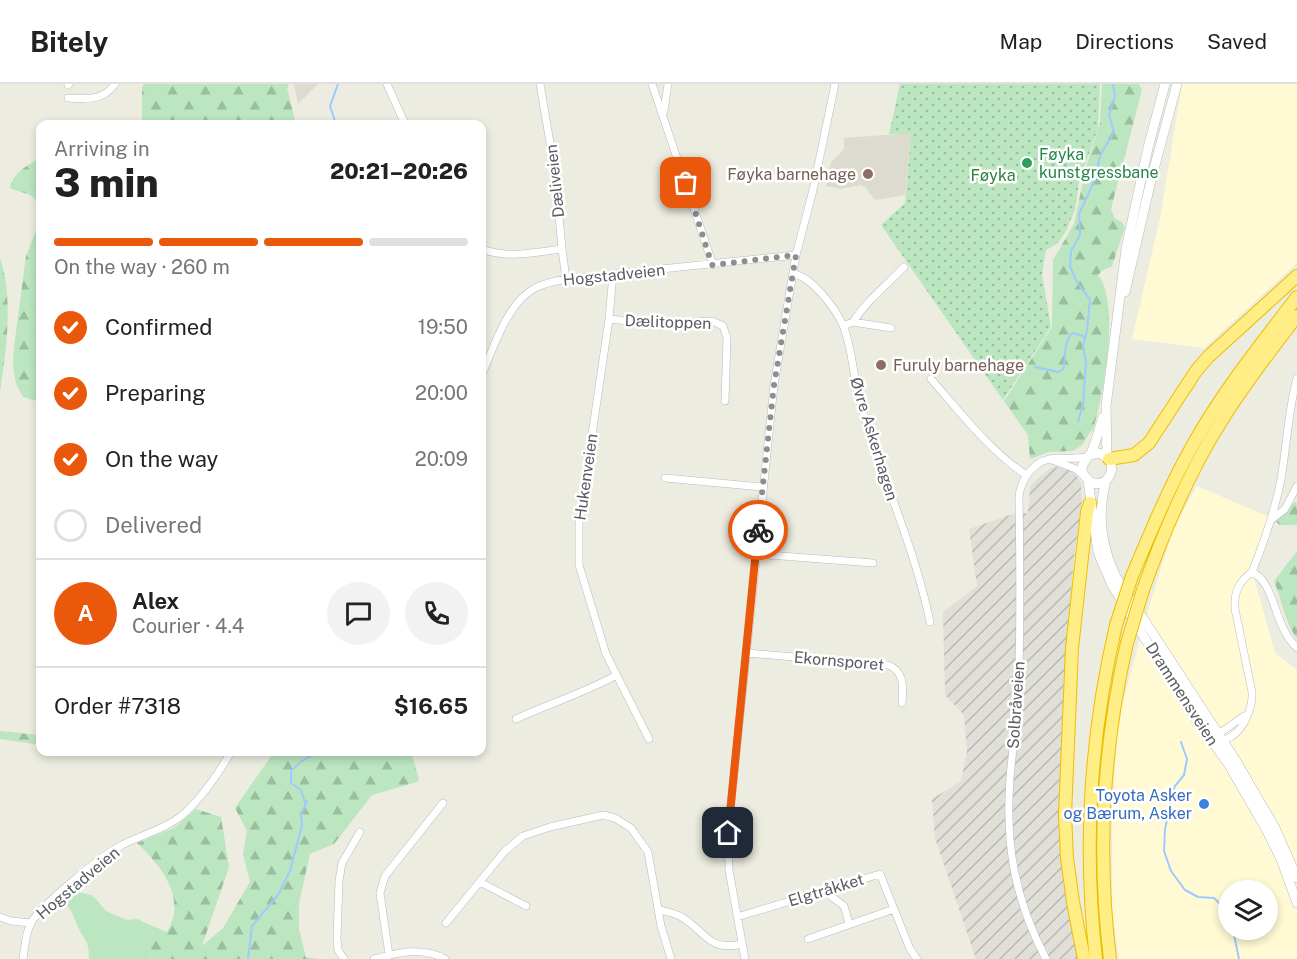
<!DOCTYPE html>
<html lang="en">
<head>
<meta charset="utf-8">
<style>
  :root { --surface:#fff; --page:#f2f2f2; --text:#222; --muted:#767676; --line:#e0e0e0; --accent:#ea580c }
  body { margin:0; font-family:"Public Sans",sans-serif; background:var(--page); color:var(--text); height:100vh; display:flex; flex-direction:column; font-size:22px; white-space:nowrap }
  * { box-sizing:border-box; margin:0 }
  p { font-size:20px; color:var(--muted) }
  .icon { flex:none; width:33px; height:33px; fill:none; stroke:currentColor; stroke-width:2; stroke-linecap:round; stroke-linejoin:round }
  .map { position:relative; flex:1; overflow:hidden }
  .details { position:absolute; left:36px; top:36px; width:450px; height:636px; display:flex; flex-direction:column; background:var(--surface); border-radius:12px; box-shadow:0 3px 9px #0003 }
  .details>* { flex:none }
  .buttons { position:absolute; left:1218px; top:796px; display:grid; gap:12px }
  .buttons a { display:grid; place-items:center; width:60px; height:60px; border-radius:50%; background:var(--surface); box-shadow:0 3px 9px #0003; font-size:30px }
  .pin { position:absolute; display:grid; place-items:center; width:51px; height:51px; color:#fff; margin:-26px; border-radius:12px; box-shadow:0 3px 9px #0006 }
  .courier { position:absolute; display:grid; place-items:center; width:60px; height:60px; margin:-30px; border:4px solid #ea580c; border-radius:50%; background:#fff; color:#222; box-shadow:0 2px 8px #0007 }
  .headline em { font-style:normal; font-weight:800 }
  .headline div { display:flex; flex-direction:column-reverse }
  .headline { display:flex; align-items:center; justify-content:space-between; height:102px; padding:0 18px }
  h1 { font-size:39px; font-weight:800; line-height:45px }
  .bar { display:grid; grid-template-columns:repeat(4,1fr); gap:9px 6px; align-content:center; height:72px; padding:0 18px }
  .bar i { height:8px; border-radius:4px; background:var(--line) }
  .bar .on { background:var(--accent) }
  .bar p { grid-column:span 4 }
  .line { display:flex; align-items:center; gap:15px; padding:0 18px; border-top:2px solid var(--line) }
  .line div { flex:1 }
  .round { display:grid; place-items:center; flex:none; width:63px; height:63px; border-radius:32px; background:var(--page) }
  ol { padding:0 18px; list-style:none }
  li { display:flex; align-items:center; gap:18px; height:66px }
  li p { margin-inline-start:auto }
  li .icon { padding:6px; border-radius:50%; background:var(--accent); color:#fff; stroke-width:4 }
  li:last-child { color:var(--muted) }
  li i { width:33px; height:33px; border:3px solid var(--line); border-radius:50% }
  header { display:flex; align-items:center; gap:36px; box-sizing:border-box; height:84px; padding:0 30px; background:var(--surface); border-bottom:2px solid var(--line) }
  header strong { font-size:28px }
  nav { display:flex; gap:33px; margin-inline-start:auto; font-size:21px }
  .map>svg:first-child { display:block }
</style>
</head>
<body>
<header>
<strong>Bitely</strong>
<nav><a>Map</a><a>Directions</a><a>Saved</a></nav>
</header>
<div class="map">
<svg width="1297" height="875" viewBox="0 0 1297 875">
  <defs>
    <pattern id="industrial-furrows" width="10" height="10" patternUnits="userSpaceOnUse" patternTransform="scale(1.5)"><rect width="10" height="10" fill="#e0dfd8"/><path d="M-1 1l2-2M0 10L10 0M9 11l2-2" fill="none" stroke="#b9b8b3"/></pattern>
    <pattern id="forest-firs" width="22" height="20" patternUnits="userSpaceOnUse" patternTransform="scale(1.5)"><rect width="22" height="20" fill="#bbe6c0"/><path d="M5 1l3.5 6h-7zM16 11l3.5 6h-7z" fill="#9bbe9f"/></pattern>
    <pattern id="park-dots" width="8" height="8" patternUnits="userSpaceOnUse" patternTransform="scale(1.5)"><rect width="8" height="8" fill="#bbe6c0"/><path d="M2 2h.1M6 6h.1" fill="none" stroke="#9bbe9f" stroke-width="1.8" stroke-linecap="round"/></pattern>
  </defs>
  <rect width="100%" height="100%" fill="#edece0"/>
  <!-- commercial -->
  <path fill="#fffad3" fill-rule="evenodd" d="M1182,0H1297V179L1204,264L1132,255L1160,134Z
    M1197,402L1272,434L1252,487L1275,569L1297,586V875H1119L1112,828V733L1118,636L1148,526L1174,443ZM1228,807H1268V846H1228Z"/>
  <!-- industrial -->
  <path fill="url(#industrial-furrows)" d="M1062,382L1074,388L1081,399L1082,416L1074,473L1067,560L1060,734L1069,829L1078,875H976L935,754L932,715L961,697L967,667L964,631L945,611L943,528L977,502L969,445L1010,431L1028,429L1030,402L1050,384Z"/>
  <!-- education -->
  <path fill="#dddbcf" d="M294,0H318L298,20Z
    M911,49L905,111L875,116L865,103L860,101L841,105L826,102L831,78L844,65V54Z"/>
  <!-- grass -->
  <path fill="#bbe6c0" d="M68,806L91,811L96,815L104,825L110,829L127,836L137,835L155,843L150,860L152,875H89C89,860 87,859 80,847C73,834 73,822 58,815Z"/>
  <!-- forest -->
  <path fill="url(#forest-firs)" d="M144,0H289L287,4L296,40H142V3Z
    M1102,0H1139L1142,6L1111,125L1115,135L1122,138L1125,143L1112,182L1103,186L1098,191C1121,220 1103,312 1093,346L1090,348L1082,361L1073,367L1049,368L1030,375L1028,351L1004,317L1052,243L1053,176L1074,140L1086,83L1100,39Z
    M40,75V126C34,106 26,112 10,104C13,89 27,81 40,75Z
    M40,129V318L23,313L16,300L13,280L14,263L26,172L39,139Z
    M0,174C14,216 6,265 0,308Z
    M1295,418L1297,419V441H1280L1272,435Z
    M1297,467V555C1285,538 1282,517 1274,497Z
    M0,647L40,651V661L0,655Z
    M274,668H411L419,695L417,698L372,711L334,760L310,770L299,819V846L306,873L319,875H152L150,860L155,843L167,848C170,842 173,836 174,830C178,802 156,777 137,759L174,744L196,725L221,733L229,783L202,862L223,844L250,798L243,770L247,747L235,724Z"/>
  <!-- park -->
  <path fill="url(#park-dots)" d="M900,0H1100L1098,44L1079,98L1075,126L1065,149L1057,160L1046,166L1042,190L1051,243L1003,316L881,141L905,119L911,50H889Z"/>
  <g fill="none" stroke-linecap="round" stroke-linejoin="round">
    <!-- stream -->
    <path stroke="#9ecaff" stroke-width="2" d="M336,40L330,22L338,0
      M1035,283L1059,288L1063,285C1067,273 1062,258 1073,249L1085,253
      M1078,338L1083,320L1086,279L1083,262L1087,247L1090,216L1076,196L1070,182L1071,167L1080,151L1079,130L1098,89V79L1101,70L1114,48L1109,31L1115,12L1113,0
      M1181,658L1187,675L1184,691L1175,702L1173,708L1165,745L1164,767L1171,787L1185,806L1198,813L1214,814L1219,819L1228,836
      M1233,846L1239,875
      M248,875L252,842L278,811L290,787L302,741L301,731L307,717L305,718L301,706L291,699V687C308,669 314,671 337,668"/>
    <defs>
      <path id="minor" d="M387,0L405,40
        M540,0L555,88L562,165L566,195
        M652,0L713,181
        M68,1L69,0
        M68,14C87,15 103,17 115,0
        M664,27L668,0
        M482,165C507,175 536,168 562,165
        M613,190L609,235L579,439V481L606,570L649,655
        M794,190C812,193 835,224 843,241C853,266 853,295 861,321C882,394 915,464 930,538
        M609,235L659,240L712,237L723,242L727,254L725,317
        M853,238C867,216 887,201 904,183
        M843,242L853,238L891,244
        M482,290C494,263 507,219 535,204C545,199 555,197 566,195L796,171
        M931,295C960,328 989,366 1026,391
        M1052,376L1076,385L1084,392
        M665,394L762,403
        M1272,435L1285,425L1297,402
        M756,470L873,479
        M1252,488C1264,458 1275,427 1281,395C1287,361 1288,327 1297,294
        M746,569L888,581C905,587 903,604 902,619
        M516,635C549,620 583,609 615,592
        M1217,651L1244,632
        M1213,659C1219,657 1227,656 1232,652C1245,644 1253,622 1252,608L1235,525C1234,509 1238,498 1252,488C1276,499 1273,542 1297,564
        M480,798L526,822
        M827,806L832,813L844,822L849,839
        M660,826C668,828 676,829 683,834C707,849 709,868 742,860
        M0,833L11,837L31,839
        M737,833L880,790L910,865L917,875
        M446,839L504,768L523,752L550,743L603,731L615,734L631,744L648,768L661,842L671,875
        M808,855L894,825
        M389,871L380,809L385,792L443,719
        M23,875C25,863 25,850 31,839C41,821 103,770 122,761C141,751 163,746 180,733C200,717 218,690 231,668
        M344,875L338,866L337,854L339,797L342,779L360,748
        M374,875C397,869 423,862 445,875
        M745,875L729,786L728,749L774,301L796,171L813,106L835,0
        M1046,875C1015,816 1005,761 1010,694C1012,667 1017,640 1018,612C1021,545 1020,479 1019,412C1022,392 1036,374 1058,374C1068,374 1077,375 1087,373"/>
      <path id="secondary" d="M1125,208L1152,92L1177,0
        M1090,371L1099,369L1109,375C1119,393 1097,409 1086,393C1084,392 1082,387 1082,385C1082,378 1088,374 1091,369C1096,358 1099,345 1103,333
        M1107,373L1106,322L1126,165L1148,64L1165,0
        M1088,396L1098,468L1112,501L1184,618L1229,681L1266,745L1281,775L1297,819
        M1106,396C1097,431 1101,461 1116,493L1236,677L1275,744L1297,794"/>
      <path id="motorway" d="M1109,375L1134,371L1149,359L1196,287L1208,273L1297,192
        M1132,492C1151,447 1170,401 1194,359C1223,307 1261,260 1297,213
        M1143,506C1164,447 1188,389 1222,336C1244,300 1271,266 1297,232
        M1084,875L1073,818L1067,774L1065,731L1072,564L1087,428L1090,419
        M1096,875C1083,762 1090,652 1116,541
        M1110,875C1097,769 1103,663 1127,559"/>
    </defs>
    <!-- minor casing -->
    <use href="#minor" stroke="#b8bac0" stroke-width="8"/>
    <!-- secondary casing -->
    <use href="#secondary" stroke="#b9bcc3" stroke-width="10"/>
    <!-- motorway casing -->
    <use href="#motorway" stroke="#edbe00" stroke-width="14"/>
    <!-- minor -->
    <use href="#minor" stroke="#fff" stroke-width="7"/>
    <!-- secondary -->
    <use href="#secondary" stroke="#fff" stroke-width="9"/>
    <!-- motorway -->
    <use href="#motorway" stroke="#ffee85" stroke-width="12"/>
    <defs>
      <path id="motorway-bridge" d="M1116,541L1132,492
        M1127,559L1143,506"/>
    </defs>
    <!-- motorway-bridge casing -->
    <use href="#motorway-bridge" stroke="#edbe00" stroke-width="14" stroke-linecap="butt"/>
    <!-- motorway-bridge -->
    <use href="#motorway-bridge" stroke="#ffee85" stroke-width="12"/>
  </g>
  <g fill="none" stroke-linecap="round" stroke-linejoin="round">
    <!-- done -->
    <path stroke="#8d8e8e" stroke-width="6" stroke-dasharray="0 10.8" d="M686,99L712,181L796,171L774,301L758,446"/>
    <!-- route -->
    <path stroke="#ea580c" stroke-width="8" d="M728,749L758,446"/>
  </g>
  <!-- markers -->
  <circle fill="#2e9e5b" stroke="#fff" stroke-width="2" cx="1027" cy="79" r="6"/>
  <g fill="#8d6e63" stroke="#fff" stroke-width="2">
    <circle cx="868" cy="90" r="6"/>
    <circle cx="881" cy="281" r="6"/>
  </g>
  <circle fill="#3f7fe0" stroke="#fff" stroke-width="2" cx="1204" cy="720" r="6"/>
  <g text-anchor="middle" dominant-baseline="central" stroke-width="5" stroke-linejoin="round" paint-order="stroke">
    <!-- leisure labels -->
    <g font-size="16" fill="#27864d" stroke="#fff" text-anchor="start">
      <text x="1039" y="70">Føyka<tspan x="1039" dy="18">kunstgressbane</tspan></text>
    </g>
    <!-- education labels -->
    <g font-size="16" fill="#785e54" stroke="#fff" text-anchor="end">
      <text x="856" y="90">Føyka barnehage</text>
      <text x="893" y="281" text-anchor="start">Furuly barnehage</text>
    </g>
    <!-- park labels -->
    <g font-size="16" fill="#30823e" stroke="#fff">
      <text x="993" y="91">Føyka</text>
    </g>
    <!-- street labels -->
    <g font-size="16" fill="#595c62" stroke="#fff">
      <text transform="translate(555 97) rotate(-96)">Dæliveien</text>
      <text transform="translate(614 191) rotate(-6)">Hogstadveien</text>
      <text transform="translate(668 238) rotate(2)">Dælitoppen</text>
      <text transform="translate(874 355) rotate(73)">Øvre Askerhagen</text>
      <text transform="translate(586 393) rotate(-82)">Hukenveien</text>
      <text transform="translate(839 577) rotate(5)">Ekornsporet</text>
      <text transform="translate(1182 610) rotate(57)">Drammensveien</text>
      <text transform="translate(1016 621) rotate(-86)">Solbråveien</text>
      <text transform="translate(78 799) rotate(-40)">Hogstadveien</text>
      <text transform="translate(826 806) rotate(-17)">Elgtråkket</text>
    </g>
    <!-- shop labels -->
    <g font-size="16" fill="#366cbe" stroke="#fff" text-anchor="end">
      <text x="1192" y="711">Toyota Asker<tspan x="1192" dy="18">og Bærum, Asker</tspan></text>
    </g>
  </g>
</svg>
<div class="buttons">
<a><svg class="icon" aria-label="layers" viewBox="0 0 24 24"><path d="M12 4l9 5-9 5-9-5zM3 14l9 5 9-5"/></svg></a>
</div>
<div class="pin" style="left:686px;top:99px;background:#ea580c"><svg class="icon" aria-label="bag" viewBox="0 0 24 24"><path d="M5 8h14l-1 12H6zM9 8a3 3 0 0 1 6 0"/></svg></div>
<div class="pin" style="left:728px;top:749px;background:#1f2937"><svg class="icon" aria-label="home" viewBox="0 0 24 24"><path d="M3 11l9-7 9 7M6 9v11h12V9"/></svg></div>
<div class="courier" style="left:758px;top:446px"><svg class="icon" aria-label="bike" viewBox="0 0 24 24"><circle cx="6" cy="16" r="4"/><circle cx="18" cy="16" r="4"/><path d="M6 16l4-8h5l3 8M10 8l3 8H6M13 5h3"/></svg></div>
<section class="details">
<div class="headline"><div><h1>3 min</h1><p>Arriving in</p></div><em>20:21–20:26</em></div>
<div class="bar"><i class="on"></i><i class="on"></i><i class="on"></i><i></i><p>On the way · 260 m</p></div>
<ol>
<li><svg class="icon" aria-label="check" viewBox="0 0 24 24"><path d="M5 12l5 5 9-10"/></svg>Confirmed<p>19:50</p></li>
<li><svg class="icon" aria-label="check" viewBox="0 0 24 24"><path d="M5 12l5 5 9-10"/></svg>Preparing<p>20:00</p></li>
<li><svg class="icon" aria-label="check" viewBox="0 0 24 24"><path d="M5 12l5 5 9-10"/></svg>On the way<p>20:09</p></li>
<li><i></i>Delivered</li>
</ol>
<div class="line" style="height:108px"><b class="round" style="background:var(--accent);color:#fff">A</b><div><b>Alex</b><p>Courier · 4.4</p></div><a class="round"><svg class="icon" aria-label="chat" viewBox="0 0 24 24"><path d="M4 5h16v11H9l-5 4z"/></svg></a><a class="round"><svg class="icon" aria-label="phone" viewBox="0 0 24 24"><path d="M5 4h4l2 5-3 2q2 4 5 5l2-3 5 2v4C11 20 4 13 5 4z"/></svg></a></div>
<div class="line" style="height:78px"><div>Order #7318</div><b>$16.65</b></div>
</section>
</div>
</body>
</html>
